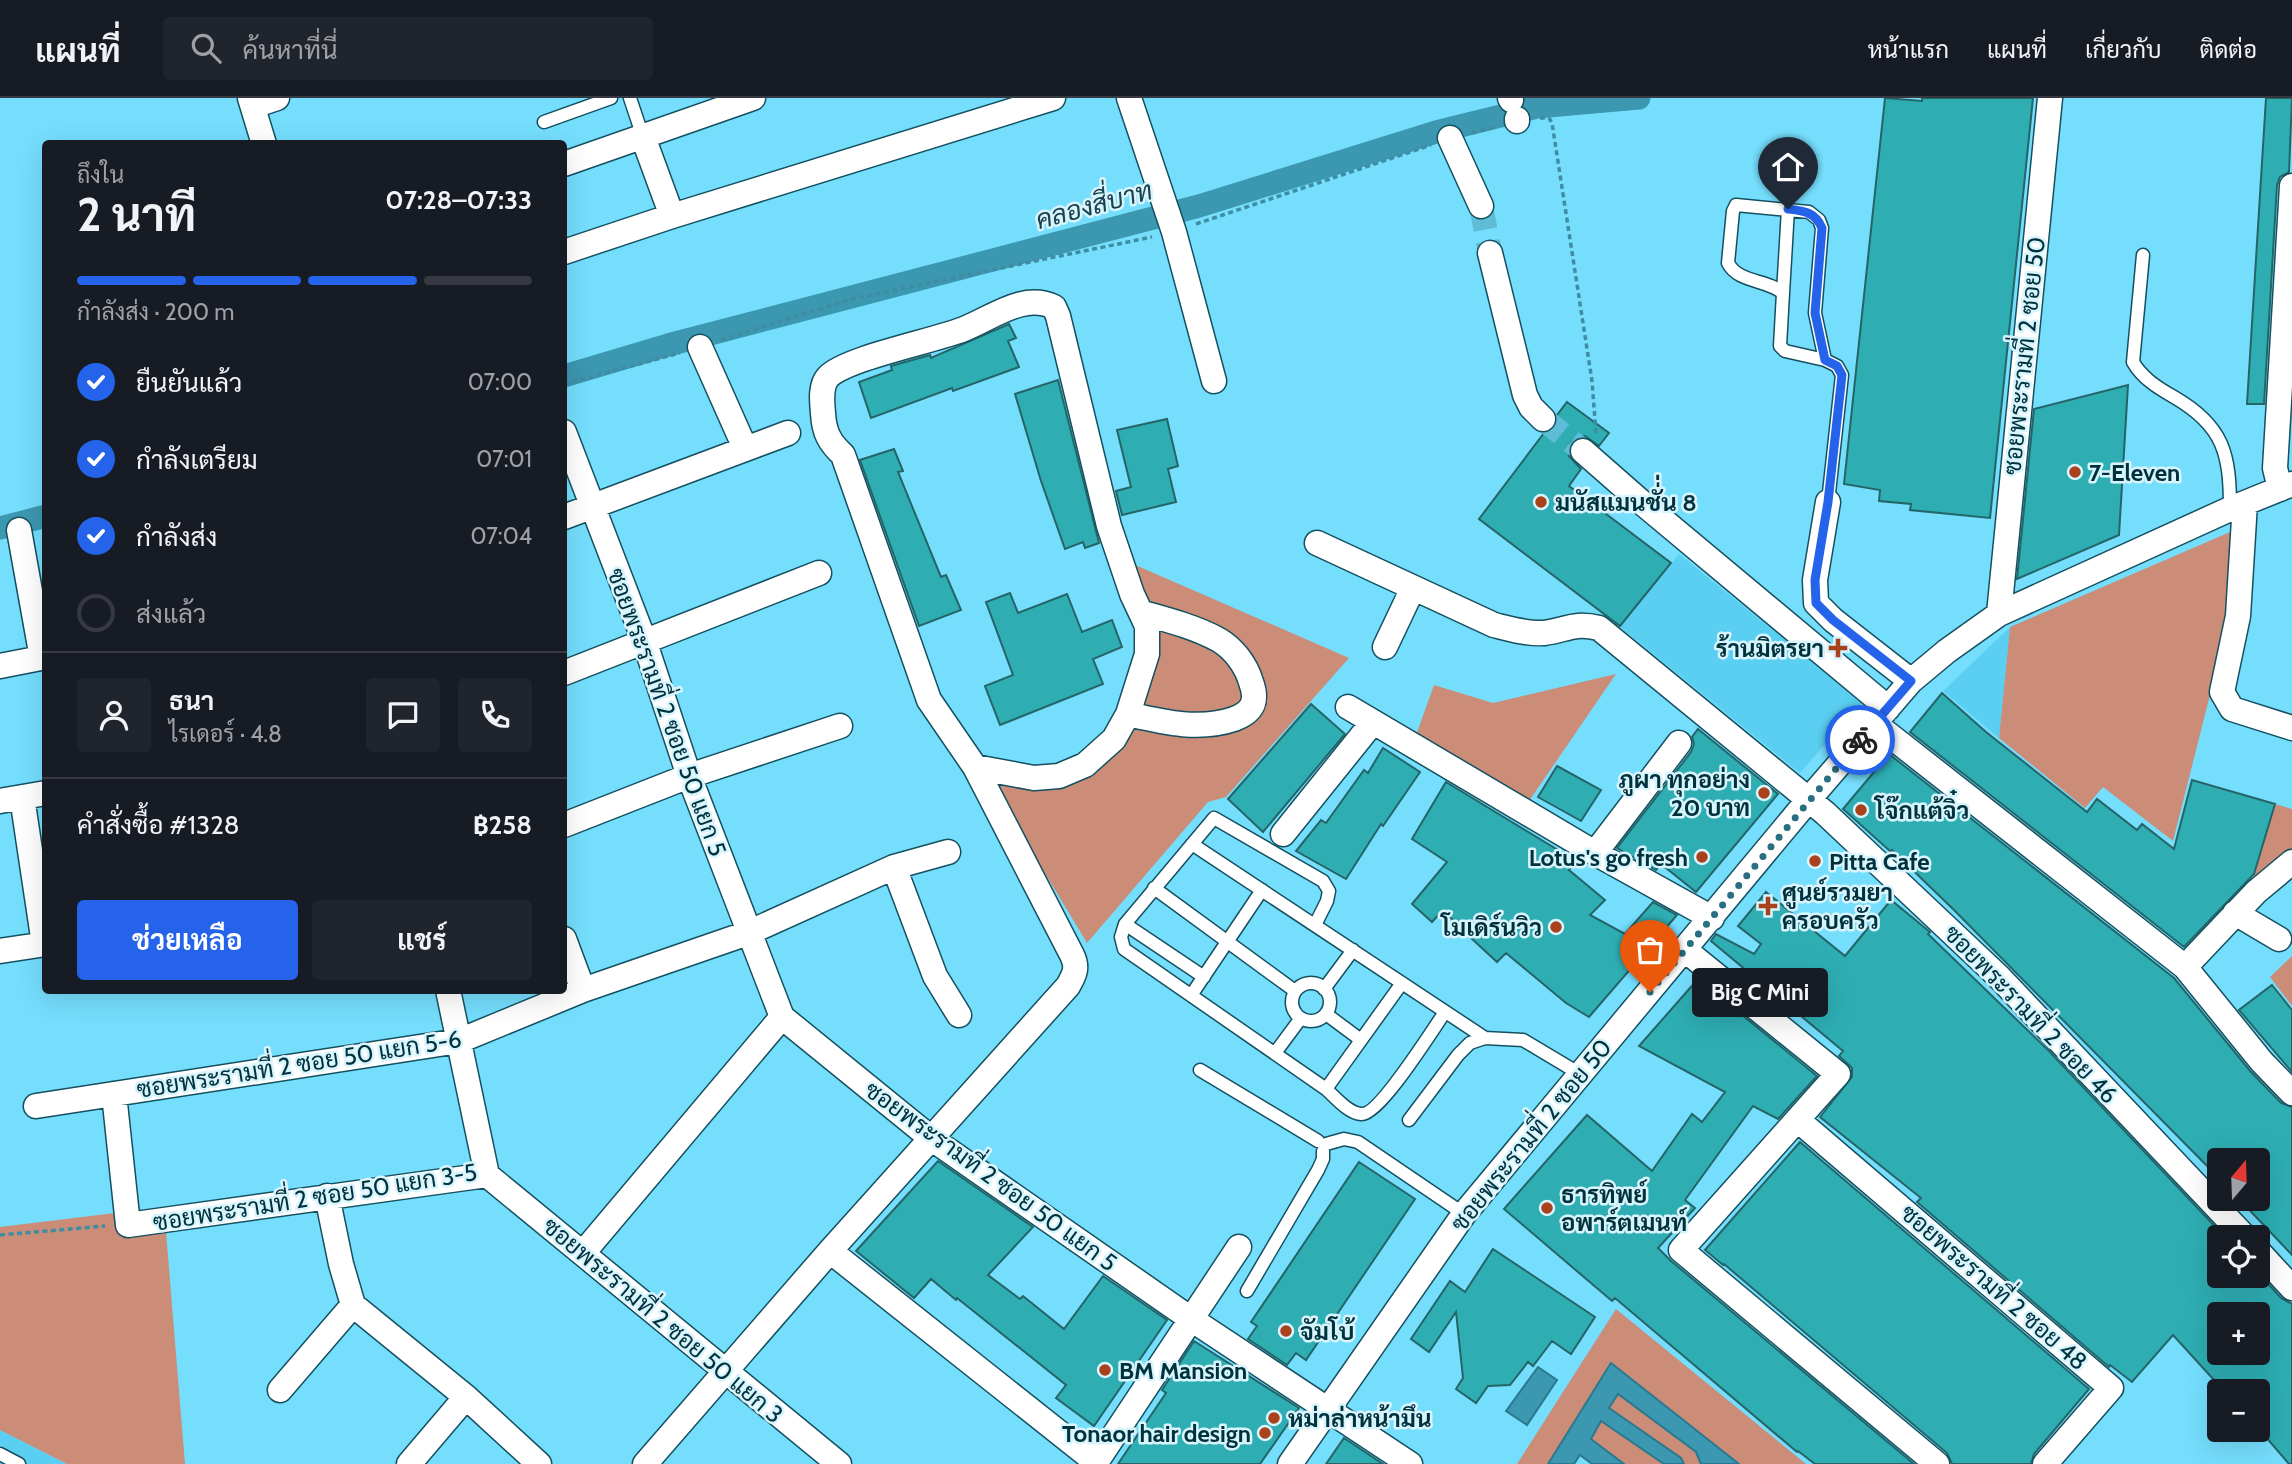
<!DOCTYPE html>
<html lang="th">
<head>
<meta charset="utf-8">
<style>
  :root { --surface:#171b24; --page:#20242c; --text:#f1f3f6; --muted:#9ea1a6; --line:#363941; --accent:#2563eb }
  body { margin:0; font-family:Cabin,Sarabun,sans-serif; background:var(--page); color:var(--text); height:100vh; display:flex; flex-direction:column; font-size:26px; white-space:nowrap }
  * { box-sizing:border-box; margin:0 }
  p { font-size:23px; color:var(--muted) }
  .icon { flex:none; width:38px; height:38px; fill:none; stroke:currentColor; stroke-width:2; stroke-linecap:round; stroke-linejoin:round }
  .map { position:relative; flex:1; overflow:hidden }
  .details { position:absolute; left:42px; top:42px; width:525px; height:854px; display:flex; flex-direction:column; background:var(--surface); border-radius:7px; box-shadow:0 7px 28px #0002 }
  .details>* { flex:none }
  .needle { width:46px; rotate:19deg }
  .controls { position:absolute; left:2207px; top:1050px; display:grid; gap:14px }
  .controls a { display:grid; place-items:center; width:63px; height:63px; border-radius:7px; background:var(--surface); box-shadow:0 7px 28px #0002; font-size:35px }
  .pin { position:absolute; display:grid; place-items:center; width:60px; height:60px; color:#fff; margin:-72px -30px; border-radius:50% 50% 50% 0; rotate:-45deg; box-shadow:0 0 7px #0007 }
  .pin .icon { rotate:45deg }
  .courier { position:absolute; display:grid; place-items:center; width:70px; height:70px; margin:-35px; border:5px solid #2563eb; border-radius:50%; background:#fff; color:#222; box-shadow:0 2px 9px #0007 }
  .bubble { position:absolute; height:49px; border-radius:7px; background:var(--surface); box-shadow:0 7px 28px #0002; font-size:23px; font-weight:700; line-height:49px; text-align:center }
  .headline em { font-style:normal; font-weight:700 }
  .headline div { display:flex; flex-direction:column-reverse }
  .headline { display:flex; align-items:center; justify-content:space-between; height:119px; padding:0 35px }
  h1 { font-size:46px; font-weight:700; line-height:52px }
  .bar { display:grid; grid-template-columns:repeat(4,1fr); gap:10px 7px; align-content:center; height:84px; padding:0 35px }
  .bar i { height:9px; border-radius:5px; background:var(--line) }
  .bar .selected { background:var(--accent) }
  .bar p { grid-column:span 4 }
  .line { display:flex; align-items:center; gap:18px; padding:0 35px; border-top:2px solid var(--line) }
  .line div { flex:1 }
  .round { display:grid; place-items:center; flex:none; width:74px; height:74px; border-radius:7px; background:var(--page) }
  ol { padding:0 35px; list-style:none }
  li { display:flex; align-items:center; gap:21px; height:77px }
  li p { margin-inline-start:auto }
  li .icon { padding:7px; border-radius:50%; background:var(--accent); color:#fff; stroke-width:4 }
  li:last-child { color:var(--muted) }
  li i { width:38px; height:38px; border:4px solid var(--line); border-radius:50% }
  .action { display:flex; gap:14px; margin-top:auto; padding:14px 35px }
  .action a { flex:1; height:80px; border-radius:7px; background:var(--accent); color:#fff; font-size:28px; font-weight:700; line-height:80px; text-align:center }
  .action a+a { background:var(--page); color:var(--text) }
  header { display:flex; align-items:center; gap:42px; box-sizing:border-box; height:98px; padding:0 35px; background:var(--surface); border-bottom:2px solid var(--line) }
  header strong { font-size:33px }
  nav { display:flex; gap:38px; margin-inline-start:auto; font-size:24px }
  .search { width:490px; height:63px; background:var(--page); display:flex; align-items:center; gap:18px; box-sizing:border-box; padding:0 24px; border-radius:7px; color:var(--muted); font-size:26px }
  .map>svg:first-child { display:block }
</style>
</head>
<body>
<header>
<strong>แผนที่</strong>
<div class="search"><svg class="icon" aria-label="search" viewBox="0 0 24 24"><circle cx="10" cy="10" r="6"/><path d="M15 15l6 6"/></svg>ค้นหาที่นี่</div>
<nav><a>หน้าแรก</a><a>แผนที่</a><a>เกี่ยวกับ</a><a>ติดต่อ</a></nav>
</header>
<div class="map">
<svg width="2292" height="1366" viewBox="0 0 2292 1366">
  <rect width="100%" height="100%" fill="#75defd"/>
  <!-- built -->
  <path fill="#5acff1" d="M1679,456L1862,604L1800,675L1620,529Z
    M2010,529L1999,640L1943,593Z
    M0,1332L67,1366H0Z"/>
  <!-- green -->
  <path fill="#cb8d78" d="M2237,431L2231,514L2173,743L2103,689L2085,710L1999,640L2010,529Z
    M1133,466L1349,560L1226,699L1208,704L1087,845L990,684L1031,690L1136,624L1212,631L1261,584L1173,514L1145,500Z
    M1162,530L1208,546L1239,574L1246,603L1217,620L1141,609L1156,534Z
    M1616,576L1527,706L1415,640L1434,587L1493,605Z
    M2275,706L2292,711V754L2251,788Z
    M2292,858V908L2270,879Z
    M164,1109L185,1366H67L0,1332V1129Z
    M1616,1211L1806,1366H1739L1611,1265L1548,1366H1517Z
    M1618,1296L1696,1355L1701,1366H1684L1681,1360L1609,1310Z
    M1601,1323L1664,1366H1624L1590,1341Z"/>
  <!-- water -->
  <path fill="#3c97b0" stroke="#2a798e" stroke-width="2" d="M1611,1265L1739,1366H1701L1696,1354L1618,1296L1609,1310L1681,1360L1684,1366H1664L1601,1323L1591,1341L1624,1366H1592L1580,1357L1574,1366H1548Z
    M1538,1269L1557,1282L1527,1327L1506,1313Z"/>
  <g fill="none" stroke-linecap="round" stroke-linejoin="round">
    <!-- canal -->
    <path stroke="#3c97b0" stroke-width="23" d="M564,278L668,247L1199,108L1436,34L1537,9L1639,0
      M0,430L46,418"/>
  </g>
  <!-- building -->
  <path fill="#2eaeb3" stroke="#256467" stroke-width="2" fill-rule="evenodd" d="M1885,0L1922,3V0H2033L1990,420L1910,412L1911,406L1879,403L1880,392L1844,386Z
    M2266,0H2292L2289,74L2280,79L2277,87L2264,306H2247Z
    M1009,226L1016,240L1008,243L1019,269L953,293L952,290L871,320L859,284L892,272L891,268L930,257L931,260Z
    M1058,282L1099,445L1085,450L1083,444L1065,451L1041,383L1015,296Z
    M2128,287L2119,437L2017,481L2034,311Z
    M1567,304L1609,335L1599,348L1585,338L1578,339L1571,344L1568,351L1569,358L1581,371L1569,388L1671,465L1620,528L1479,421L1544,335L1554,331L1557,324V317Z
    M1167,321L1178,368L1168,371L1176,404L1122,417L1116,393L1131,389L1117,332Z
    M894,351L903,373L898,374L941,479L946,477L961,512L919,528L860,362Z
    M1010,495L1018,515L1067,496L1082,534L1112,522L1122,549L1093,561L1103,586L1000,627L985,588L1013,577L986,504Z
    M1942,595L1986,634L2087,714L2097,701L2137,732L2142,726L2174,751L2192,682L2275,706L2254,776L2184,849L1910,634Z
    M1311,606L1345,636L1263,734L1228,701Z
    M1698,631L1778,696L1696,794L1661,766L1656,772L1617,750L1691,654L1694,646L1692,639Z
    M1383,650L1420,674L1383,728L1381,726L1346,781L1296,753L1321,722L1326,725L1364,672L1368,675Z
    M1889,656L2174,880L2251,974L2281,1005L2292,1009V1157L2239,1101H2258V1062H2219V1080L1954,812L1892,752L1891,754L1843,711Z
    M1557,668L1601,692L1581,723L1538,699Z
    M1446,684L1576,763L1569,772L1605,802L1590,817L1625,836L1653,804L1677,817L1589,919L1566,905L1506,855L1497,864L1471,840L1473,838L1442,813L1432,824L1412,806L1447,764L1412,741Z
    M1766,794L1845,858L1891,802L1930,834L1928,836L2048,952L2225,1139H2219V1178H2261L2281,1200L2292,1206V1366H2289L2258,1330V1293H2224L2173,1237L2132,1284L2110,1267L2109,1269L1917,1104L1921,1100L1820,1019L1852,979V970L1839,958L1843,953L1711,843L1716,836L1754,856L1761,846L1738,828ZM2219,1216H2258V1255H2219Z
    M1698,881L1817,978L1778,1021L1753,1008L1685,1102L1695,1110L1658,1150L1671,1163L1914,1366H1815L1798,1353L1797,1354L1615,1200L1612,1203L1504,1111L1587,1017L1652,1073L1692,1016L1702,1024L1725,994L1639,948Z
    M2272,887L2292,912V974L2239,912Z
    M1800,1044L2089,1291L2034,1356L2031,1366H1952L1947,1355L1724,1166L1723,1167L1705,1152Z
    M938,1063L1033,1129L988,1177L1020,1201L1023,1198L1064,1231L1103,1178L1167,1222L1094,1328L1056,1300L1066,1287L957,1200L956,1202L931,1181L914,1200L856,1153Z
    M1359,1064L1415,1101L1306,1262L1296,1255L1287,1267L1248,1241L1257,1228L1251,1224Z
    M1493,1151L1595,1219L1571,1256L1552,1243L1533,1268L1528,1264L1510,1287L1488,1288L1476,1305L1456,1291L1463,1280L1456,1214L1429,1254L1411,1241L1450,1183L1465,1194Z
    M1194,1243L1299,1310L1260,1366H1118L1166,1295L1162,1292Z
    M1344,1340L1383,1366H1326Z"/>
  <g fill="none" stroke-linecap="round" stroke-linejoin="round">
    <!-- minor-tunnel -->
    <path stroke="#5ebcd7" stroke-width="24" stroke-dasharray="24 12" stroke-linecap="butt" d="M1481,108L1490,155
      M1543,321L1583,353"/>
    <defs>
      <path id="service" d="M630,0L643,39
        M544,24L611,0
        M2143,157L2133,264C2142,280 2158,290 2174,299C2224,328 2230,356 2230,411
        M1783,195L1788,111
        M1825,262L1785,253L1780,248L1783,195C1767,181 1738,185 1728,165L1733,113L1736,107L1809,114L1819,122L1822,130L1815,215L1825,262L1837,268L1842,277L1828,404
        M1192,746L1485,940
        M1154,790L1295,893
        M1125,826L1204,879
        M1315,827L1327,803L1329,793L1323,783L1214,720L1125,826L1121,839L1124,851L1326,991L1402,885
        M1292 904a19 19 0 1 1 38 0a19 19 0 1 1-38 0Z
        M1324,891L1353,852
        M1192,896L1262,792
        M1326,916L1361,942
        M1275,955L1301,920
        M1200,972L1318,1043
        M1326,991C1335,999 1348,1015 1361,1016C1379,1018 1433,931 1445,914
        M1409,1022L1458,957L1470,945L1485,940L1523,942L1580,976
        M1326,1046L1344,1041L1358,1044L1464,1116
        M1247,1193L1318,1072L1323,1061V1053
        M0,1356L19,1366"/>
      <path id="minor" d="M250,0L264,46
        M1129,0L1174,134L1214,283
        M1510,0L1511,2
        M253,8L277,0
        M1517,21V23
        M643,39L672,118
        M1450,40L1481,108
        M564,66L753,0
        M564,154L672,118L1053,0
        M1490,155L1525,297L1531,309L1543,321
        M700,249L745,350
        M564,334L644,542L689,678L782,919L932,1041L1191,1221L1410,1366
        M1583,353L1640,403L1888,610
        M2280,391L2275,370L2292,88
        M1828,404L1815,482L1816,505L1833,522L1911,583
        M2245,405L2238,518L2222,594L2232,611L2292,630
        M564,419L788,335
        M19,432L42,560
        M1317,445L1494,527C1510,531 1527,536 1544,535C1567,532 1573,524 1599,530L1825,715L1999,879L2245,1139
        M1999,516L2050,0
        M1385,549L1413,490
        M0,568L46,559
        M564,575L819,475
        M1348,609L1595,755L1712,820
        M1128,616C1163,624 1199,633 1234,621C1253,614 1258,603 1251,584C1246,567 1234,551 1219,542C1195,529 1168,522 1143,515
        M1874,625L2185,869L2262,964L2292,995
        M22,699L44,846
        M0,703L46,695
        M564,727L689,678L840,628
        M1283,736L1373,624
        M1595,755L1679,645
        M894,769L935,878L959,917
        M2235,815L2279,841
        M564,841L583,892
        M1685,852L1838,976L1681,1152L1937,1366
        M0,853L46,846
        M2185,869L2256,794L2292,764
        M114,996L128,1127L487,1077L448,892
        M36,1008L459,943L583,892L748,835L894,769L948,754
        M1799,1023L2111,1290L2045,1366
        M487,1077L839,1366
        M327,1098L341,1166L353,1207L466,1299L539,1366
        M830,1153L1096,1364
        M2258,1153L2292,1190
        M583,1155L782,919
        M280,1292L353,1207
        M409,1366L466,1299
        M645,1366L830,1153L1068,888C1075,876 1078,869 1072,857L975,669L929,602L843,357C829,344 824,334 823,315C822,304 820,288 828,279C846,260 934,243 964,231C992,220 1024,194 1054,209L1058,218L1109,428L1132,496L1147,528V556L1128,616L1114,641L1085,667L1059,678L1034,680L975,669
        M1095,1366L1239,1149
        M1290,1366L1464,1116L1810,700L1911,583L1947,553L1999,516L2230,411L2292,386"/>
    </defs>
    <!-- service casing -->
    <use href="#service" stroke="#14505f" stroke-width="15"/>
    <!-- minor casing -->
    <use href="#minor" stroke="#14505f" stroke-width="27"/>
    <!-- path -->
    <path stroke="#3e8da3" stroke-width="3.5" stroke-dasharray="5 3.5" stroke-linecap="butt" d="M1540,20H1549L1552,25L1592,283L1596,335
      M1472,35L1495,29
      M1196,126L1431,47
      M721,242L851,201L1152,139
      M564,286L680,255
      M0,1137L105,1128"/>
    <!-- service -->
    <use href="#service" stroke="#fff" stroke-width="12"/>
    <!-- minor -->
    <use href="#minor" stroke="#fff" stroke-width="24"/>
  </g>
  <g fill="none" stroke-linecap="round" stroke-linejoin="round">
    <!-- done -->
    <path stroke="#296e81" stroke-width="7" stroke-dasharray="0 12.6" d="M1650,894L1860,642"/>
    <!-- route -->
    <path stroke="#2563eb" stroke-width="9" d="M1788,111C1804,113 1815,114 1822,130L1815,215L1825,262L1837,268L1842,277L1828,404L1815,482L1816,505L1833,522L1911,583L1860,642"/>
  </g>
  <!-- markers -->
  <g fill="#a9421c" stroke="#d8f4fd" stroke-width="2.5">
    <circle cx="2075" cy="374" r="7"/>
    <circle cx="1541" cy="404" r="7"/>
    <path d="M1834.5 539.5h7v7h7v7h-7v7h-7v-7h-7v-7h7z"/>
    <circle cx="1764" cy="695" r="7"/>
    <circle cx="1861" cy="712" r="7"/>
    <circle cx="1702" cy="759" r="7"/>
    <circle cx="1815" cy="763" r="7"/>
    <path d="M1764.5 797.5h7v7h7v7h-7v7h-7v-7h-7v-7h7z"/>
    <circle cx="1556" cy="829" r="7"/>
    <circle cx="1547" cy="1110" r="7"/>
    <circle cx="1286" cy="1233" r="7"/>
    <circle cx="1105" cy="1272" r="7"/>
    <circle cx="1274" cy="1320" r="7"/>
    <circle cx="1265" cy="1335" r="7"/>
  </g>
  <g text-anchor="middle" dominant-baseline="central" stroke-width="5" stroke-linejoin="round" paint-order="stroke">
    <!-- street labels -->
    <g font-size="24" fill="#00323e" stroke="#d8f4fd">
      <text transform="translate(2024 258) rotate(-84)">ซอยพระรามที่ 2 ซอย 50</text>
      <text transform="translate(667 614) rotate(70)">ซอยพระรามที่ 2 ซอย 50 แยก 5</text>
      <text transform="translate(2031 916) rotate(46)">ซอยพระรามที่ 2 ซอย 46</text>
      <text transform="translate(299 966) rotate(-9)">ซอยพระรามที่ 2 ซอย 50 แยก 5-6</text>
      <text transform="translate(1531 1037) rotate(-51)">ซอยพระรามที่ 2 ซอย 50</text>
      <text transform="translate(991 1078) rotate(36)">ซอยพระรามที่ 2 ซอย 50 แยก 5</text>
      <text transform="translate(315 1099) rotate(-9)">ซอยพระรามที่ 2 ซอย 50 แยก 3-5</text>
      <text transform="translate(1994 1189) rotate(41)">ซอยพระรามที่ 2 ซอย 48</text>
      <text transform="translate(663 1222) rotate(40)">ซอยพระรามที่ 2 ซอย 50 แยก 3</text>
    </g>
    <!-- poi labels -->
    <g font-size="24" font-weight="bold" fill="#00323e" stroke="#d8f4fd" text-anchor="start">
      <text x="2089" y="374">7-Eleven</text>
      <text x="1555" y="404">มนัสแมนชั่่น 8</text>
      <text x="1824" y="550" text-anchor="end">ร้านมิตรยา</text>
      <text x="1750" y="681" text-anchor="end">ภูผา ทุกอย่าง<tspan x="1750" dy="28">20 บาท</tspan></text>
      <text x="1875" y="712">โจ๊กแต้จิ๋ว</text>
      <text x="1688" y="759" text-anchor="end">Lotus's go fresh</text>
      <text x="1829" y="763">Pitta Cafe</text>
      <text x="1782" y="794">ศูนย์รวมยา<tspan x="1782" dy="28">ครอบครัว</tspan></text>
      <text x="1542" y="829" text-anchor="end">โมเดิร์นวิว</text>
      <text x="1561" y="1096">ธารทิพย์<tspan x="1561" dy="28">อพาร์ตเมนท์</tspan></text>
      <text x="1300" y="1233">จัมโบ้</text>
      <text x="1119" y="1272">BM Mansion</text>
      <text x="1288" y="1320">หม่าล่าหน้ามึน</text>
      <text x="1251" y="1335" text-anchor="end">Tonaor hair design</text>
    </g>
    <!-- water labels -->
    <g font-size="26" font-style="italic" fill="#1a424e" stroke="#d8f4fd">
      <text transform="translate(1094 107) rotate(-15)">คลองสี่บาท</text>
    </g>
  </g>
</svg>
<div class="controls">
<a><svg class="needle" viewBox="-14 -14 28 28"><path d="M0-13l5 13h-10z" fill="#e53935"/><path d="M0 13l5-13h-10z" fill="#9ea1a6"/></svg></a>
<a><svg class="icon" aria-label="locate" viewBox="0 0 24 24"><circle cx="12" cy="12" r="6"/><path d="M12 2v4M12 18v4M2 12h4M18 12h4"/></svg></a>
<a>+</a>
<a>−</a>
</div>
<div class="pin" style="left:1650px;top:894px;background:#ea580c"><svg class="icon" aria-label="bag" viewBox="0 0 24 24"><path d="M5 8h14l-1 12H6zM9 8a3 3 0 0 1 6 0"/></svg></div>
<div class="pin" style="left:1788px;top:111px;background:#1f2937"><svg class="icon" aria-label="home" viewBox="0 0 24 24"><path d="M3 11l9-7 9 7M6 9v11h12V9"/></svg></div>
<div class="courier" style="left:1860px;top:642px"><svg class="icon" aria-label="bike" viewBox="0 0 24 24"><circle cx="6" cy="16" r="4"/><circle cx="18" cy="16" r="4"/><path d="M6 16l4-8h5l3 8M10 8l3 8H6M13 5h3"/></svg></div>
<div class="bubble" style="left:1692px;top:870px;width:136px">Big C Mini</div>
<section class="details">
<div class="headline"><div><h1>2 นาที</h1><p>ถึงใน</p></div><em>07:28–07:33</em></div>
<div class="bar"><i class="selected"></i><i class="selected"></i><i class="selected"></i><i></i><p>กำลังส่ง · 200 m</p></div>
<ol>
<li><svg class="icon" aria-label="check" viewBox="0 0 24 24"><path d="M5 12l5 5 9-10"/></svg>ยืนยันแล้ว<p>07:00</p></li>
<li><svg class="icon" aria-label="check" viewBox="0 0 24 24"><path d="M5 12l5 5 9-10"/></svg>กำลังเตรียม<p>07:01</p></li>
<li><svg class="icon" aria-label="check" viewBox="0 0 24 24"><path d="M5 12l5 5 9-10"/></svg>กำลังส่ง<p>07:04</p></li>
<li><i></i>ส่งแล้ว</li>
</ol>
<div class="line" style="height:126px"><a class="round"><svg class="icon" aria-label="person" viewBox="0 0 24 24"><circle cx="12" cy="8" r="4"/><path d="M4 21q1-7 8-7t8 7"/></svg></a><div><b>ธนา</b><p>ไรเดอร์ · 4.8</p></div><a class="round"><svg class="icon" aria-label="chat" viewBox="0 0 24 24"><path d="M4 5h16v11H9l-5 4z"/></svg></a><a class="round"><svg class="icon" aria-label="phone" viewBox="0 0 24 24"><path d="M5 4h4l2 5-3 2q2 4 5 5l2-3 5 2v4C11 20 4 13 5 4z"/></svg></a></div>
<div class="line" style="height:91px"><div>คำสั่งซื้อ #1328</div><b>฿258</b></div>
<div class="action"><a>ช่วยเหลือ</a><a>แชร์</a></div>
</section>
</div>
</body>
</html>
